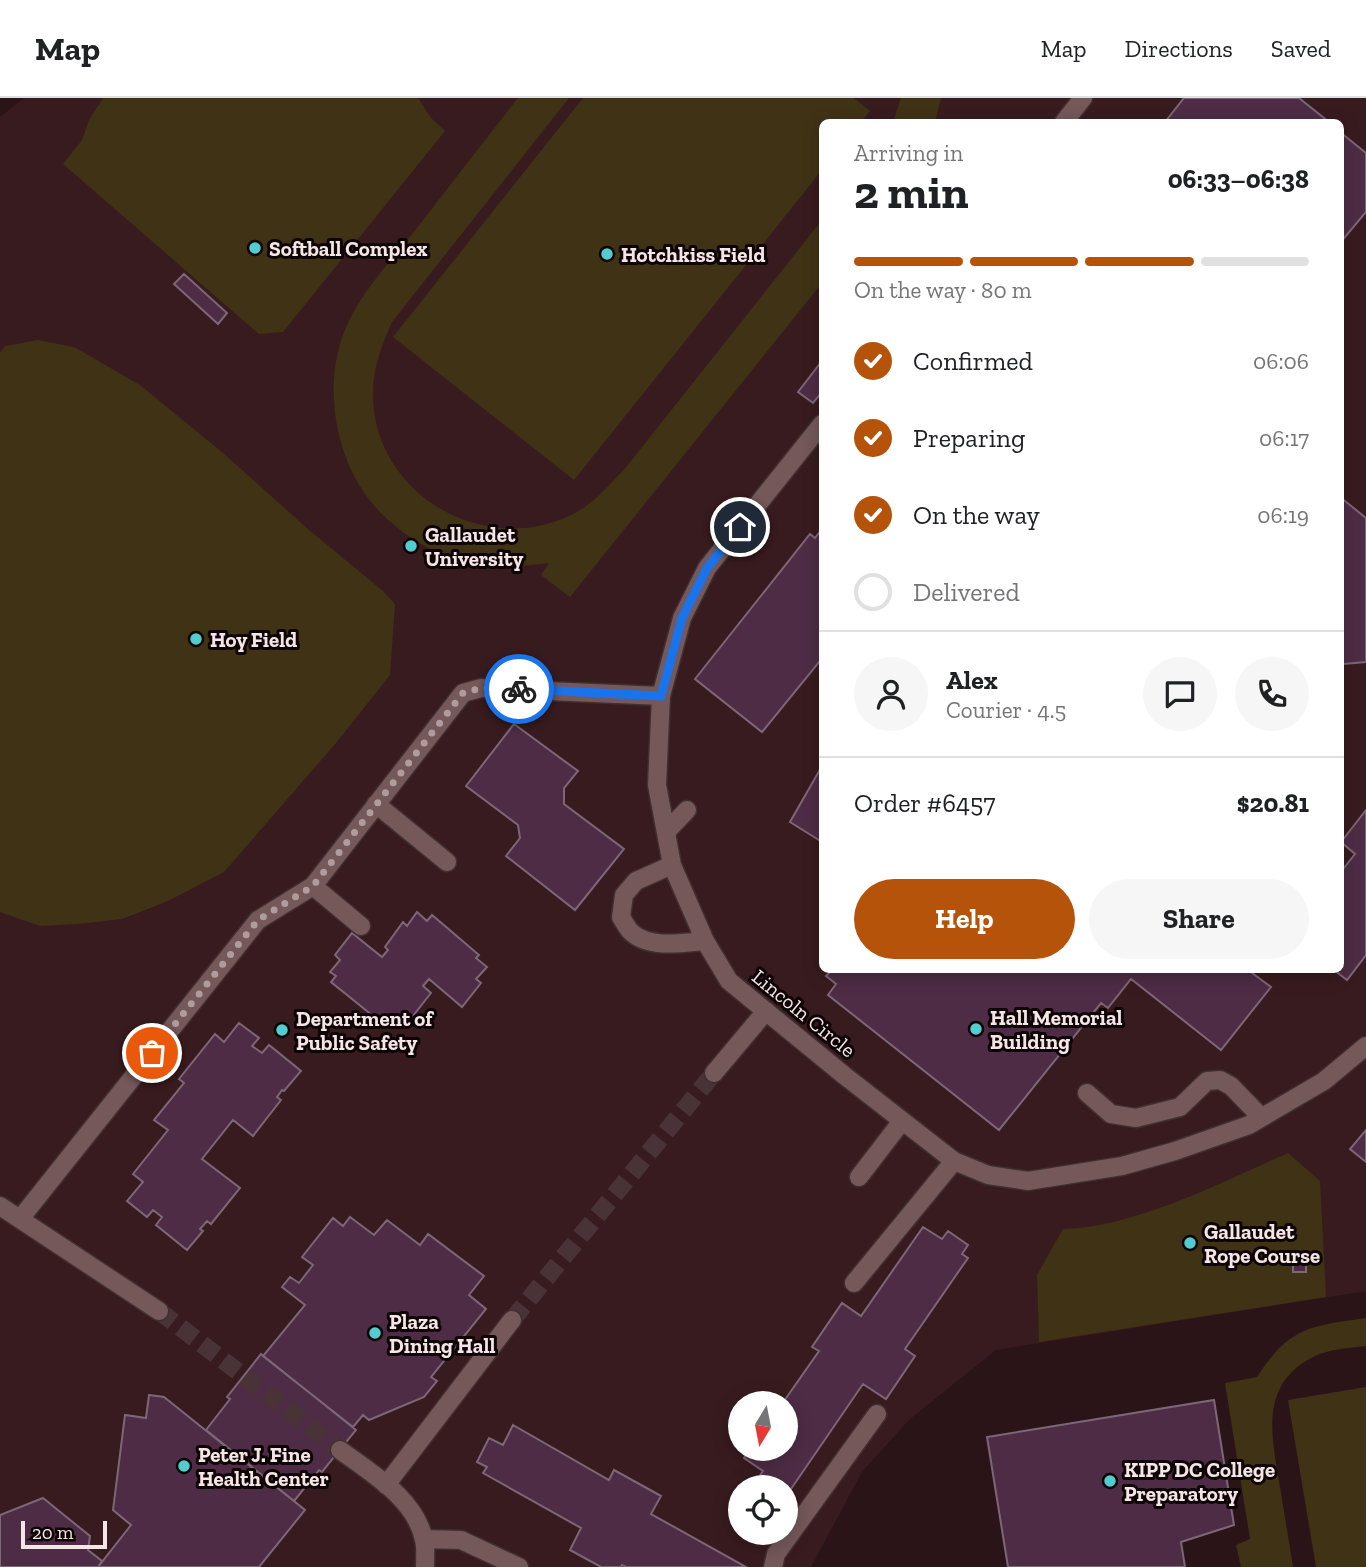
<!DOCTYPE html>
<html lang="en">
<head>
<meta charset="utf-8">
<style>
  :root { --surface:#fff; --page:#f6f6f6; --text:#202124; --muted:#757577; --line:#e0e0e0; --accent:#b45309 }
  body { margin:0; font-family:"Zilla Slab",serif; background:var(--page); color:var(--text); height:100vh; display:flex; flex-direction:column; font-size:26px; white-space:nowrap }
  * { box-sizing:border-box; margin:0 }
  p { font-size:23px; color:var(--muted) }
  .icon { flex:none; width:38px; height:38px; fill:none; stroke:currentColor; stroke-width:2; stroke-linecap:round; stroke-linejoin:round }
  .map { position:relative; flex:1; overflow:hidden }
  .details { position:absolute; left:819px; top:21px; width:525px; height:854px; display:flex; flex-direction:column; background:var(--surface); border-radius:10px; box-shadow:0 4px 18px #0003 }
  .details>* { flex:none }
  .needle { width:46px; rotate:190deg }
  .controls { position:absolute; left:728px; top:1293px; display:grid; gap:14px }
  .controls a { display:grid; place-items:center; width:70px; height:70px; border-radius:50%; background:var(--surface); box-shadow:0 4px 18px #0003; font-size:35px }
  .scale { position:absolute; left:21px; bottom:18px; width:86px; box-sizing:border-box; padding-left:7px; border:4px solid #f6e5e6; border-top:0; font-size:19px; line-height:24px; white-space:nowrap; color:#f6e5e6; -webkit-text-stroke:5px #0d0405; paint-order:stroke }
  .pin { position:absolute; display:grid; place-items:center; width:60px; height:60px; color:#fff; margin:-30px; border:4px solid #fff; border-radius:50%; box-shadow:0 2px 7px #0007 }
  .courier { position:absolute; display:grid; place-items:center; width:70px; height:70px; margin:-35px; border:5px solid #1a73e8; border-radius:50%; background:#fff; color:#222; box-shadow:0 2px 9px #0007 }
  .overview em { font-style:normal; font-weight:700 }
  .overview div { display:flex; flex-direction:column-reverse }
  .overview { display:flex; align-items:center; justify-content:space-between; height:119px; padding:0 35px }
  h1 { font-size:46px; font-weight:700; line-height:52px }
  .bar { display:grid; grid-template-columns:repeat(4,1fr); gap:10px 7px; align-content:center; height:84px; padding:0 35px }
  .bar i { height:9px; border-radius:5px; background:var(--line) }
  .bar .selected { background:var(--accent) }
  .bar p { grid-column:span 4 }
  .line { display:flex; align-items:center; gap:18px; padding:0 35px; border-top:2px solid var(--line) }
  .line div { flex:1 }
  .round { display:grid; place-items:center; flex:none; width:74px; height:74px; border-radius:37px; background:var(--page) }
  ol { padding:0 35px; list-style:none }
  li { display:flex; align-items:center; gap:21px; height:77px }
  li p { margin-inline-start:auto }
  li .icon { padding:7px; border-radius:50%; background:var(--accent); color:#fff; stroke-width:4 }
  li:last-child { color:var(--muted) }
  li i { width:38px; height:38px; border:4px solid var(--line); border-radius:50% }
  .cta { display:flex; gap:14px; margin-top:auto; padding:14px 35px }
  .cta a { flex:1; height:80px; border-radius:42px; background:var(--accent); color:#fff; font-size:28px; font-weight:700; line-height:80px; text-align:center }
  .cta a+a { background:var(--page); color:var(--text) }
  header { display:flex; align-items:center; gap:42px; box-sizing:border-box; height:98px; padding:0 35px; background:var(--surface); border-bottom:2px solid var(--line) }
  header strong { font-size:33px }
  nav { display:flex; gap:38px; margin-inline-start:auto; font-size:24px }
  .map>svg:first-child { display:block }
</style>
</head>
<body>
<header>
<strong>Map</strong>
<nav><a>Map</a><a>Directions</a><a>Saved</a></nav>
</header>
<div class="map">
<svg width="1366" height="1469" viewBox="0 0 1366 1469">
  <rect width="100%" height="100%" fill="#2b1417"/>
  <!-- built -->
  <path fill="#381b1e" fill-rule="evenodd" d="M24,0H1366V1193L996,1252L910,1321L862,1374L811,1469H0V19ZM822,24H1340V872H822ZM740,1306H786V1351H740ZM740,1390H786V1435H740Z"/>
  <!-- park -->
  <path fill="#403215" d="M103,0H418L431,20L445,33L283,234L259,236L63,66L82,42L89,22Z
    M518,0H569L392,224C381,249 372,273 373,300C376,398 485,459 571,417C594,406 610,386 627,368L822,122V185L570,499L541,477L549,465C484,474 432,464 383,417C341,377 324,305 339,250C351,203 388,167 417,130C450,87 484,43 518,0Z
    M583,0H854L870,13L861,24H822V72L574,382L393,239Z
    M901,0H941L935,24H893Z
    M38,242L74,249L140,287L223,355L309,432L383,493L395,506L390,577L336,645L224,774L168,803L122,821L78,826L40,828L0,814V255L5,248Z
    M1288,1055L1320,1083L1326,1199L1039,1244L1037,1177L1063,1131C1136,1129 1222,1084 1288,1055Z
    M1366,1220V1248C1349,1250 1329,1251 1313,1259C1258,1287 1272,1340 1280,1389C1284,1415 1289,1442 1293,1469H1241L1236,1447L1250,1441L1225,1285L1257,1279C1289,1229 1310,1228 1366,1220Z
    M1366,1289V1469H1316L1288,1302Z"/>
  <!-- building -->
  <path fill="#4e2c45" stroke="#7d6676" stroke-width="2" d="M1184,0H1299L1329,24H1165Z
    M1340,34L1366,55V114L1340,145Z
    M184,176L227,215L218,226L174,186Z
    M822,263V294L813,305L798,294Z
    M1340,399L1366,420V564L1343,566L1340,569Z
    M822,431V566L819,564L762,634L695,581L810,436L815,440Z
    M514,626L578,673L564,690V706L624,751L575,812L506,758L520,740L518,727L466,688Z
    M822,668V744L790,724Z
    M1366,712V857L1347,882L1334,872H1340V775L1355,756L1341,744Z
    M417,814L427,823L432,817L479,857L476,860L487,869L476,881L481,885L462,909L429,881L423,888L431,895L412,919L406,914L396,926L387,920L383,926L331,884L336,878L330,874L340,862L335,857L352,835L382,859L388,852L385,849L403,824L407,828Z
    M832,872H1248L1271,889L1221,952L1131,881L1108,910L1101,905L999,1032L828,897L836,886L826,878Z
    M239,925L259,940L252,948L262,955L269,947L301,973L284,993L282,992L277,999L281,1002L253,1038L233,1022L202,1061L240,1090L211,1126L207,1123L200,1131L203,1133L187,1152L156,1127L162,1119L153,1112L147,1119L127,1103L143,1084L133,1076L168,1032L154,1022L184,985L179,981L215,936L224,944Z
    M1366,1032V1064L1350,1051Z
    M350,1119L374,1137L387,1122L420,1147L428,1136L484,1178L469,1197L486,1211L431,1279L437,1283L424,1299L369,1322L363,1317L353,1329L263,1258L305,1207L282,1189L290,1179L299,1185L313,1167L302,1159L333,1120L343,1128Z
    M923,1129L942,1141L948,1133L968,1147L962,1156L968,1160L905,1251L915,1258L886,1301L863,1286L791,1391L783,1386L781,1390H768L757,1382L763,1373L744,1360L751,1351H786V1306H782L819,1253L812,1249L842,1205L861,1218Z
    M1306,1155V1174H1293V1156Z
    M261,1256L356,1332L322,1374L319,1372L294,1403L206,1332L230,1301L227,1299Z
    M149,1297L164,1299L305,1412L259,1469H98L131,1427L113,1412L125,1317L146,1320Z
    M1214,1302L1234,1427L1181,1444L1185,1469H1008L987,1339Z
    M513,1327L609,1382L614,1372L661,1398L651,1416L746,1469H626L622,1467L621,1469H601L570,1452L581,1430L483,1375L487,1369L477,1364L489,1340L503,1347Z
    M43,1400L90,1438L88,1452L102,1463L98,1469H0V1417Z"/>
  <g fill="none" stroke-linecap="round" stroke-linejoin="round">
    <!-- minor-tunnel -->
    <path stroke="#493336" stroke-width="18" stroke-dasharray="18 9" stroke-linecap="butt" d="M159,1213L340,1352
      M512,1222L714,975"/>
    <defs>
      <path id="minor" d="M1064,24L1083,0
        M822,326L707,470L682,520L661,598L657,687L672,767L705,843L729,883L845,978L954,1063L988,1077L1028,1083L1122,1068L1175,1053L1249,1027L1324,983L1366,948
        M376,706L447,764
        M666,734L687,712
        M672,767L636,783L624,797L621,819C624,824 627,830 631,834C649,851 683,845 705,843
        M313,788L361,828
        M714,975L766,913
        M1087,995L1111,1016L1136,1020L1180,1009L1207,983L1220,982L1231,988L1261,1019
        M859,1079L902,1023
        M0,1108L159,1213
        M20,1121L258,822L313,788L463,595L481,590L661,598
        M854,1185L954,1063
        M340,1352C371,1375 416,1401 424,1442C426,1450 425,1460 425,1469
        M386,1387L512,1222
        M424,1441L461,1442L519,1469
        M773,1469L776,1456L877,1316"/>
    </defs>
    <!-- minor casing -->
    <use href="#minor" stroke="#402f31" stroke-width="21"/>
    <!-- minor -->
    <use href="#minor" stroke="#74585a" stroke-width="18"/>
  </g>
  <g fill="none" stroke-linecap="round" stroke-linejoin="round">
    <!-- done -->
    <path stroke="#af9c9e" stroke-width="7" stroke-dasharray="0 12.6" d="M152,955L258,822L313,788L463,595L481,590L519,591"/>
    <!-- route -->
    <path stroke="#1a73e8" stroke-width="9" d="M519,591L661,598L682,520L707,470L740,429"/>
  </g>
  <!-- markers -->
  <g fill="#52ccd0" stroke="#0d0405" stroke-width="2.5">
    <circle cx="255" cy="150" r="7"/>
    <circle cx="607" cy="156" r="7"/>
    <circle cx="411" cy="448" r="7"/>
    <circle cx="196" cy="541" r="7"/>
    <circle cx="976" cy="931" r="7"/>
    <circle cx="282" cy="932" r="7"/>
    <circle cx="1190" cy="1145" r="7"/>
    <circle cx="375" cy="1235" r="7"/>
    <circle cx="184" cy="1368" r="7"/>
    <circle cx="1110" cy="1383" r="7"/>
  </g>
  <g text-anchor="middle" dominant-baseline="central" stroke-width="6" stroke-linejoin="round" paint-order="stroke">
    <!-- poi labels -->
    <g font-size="21" font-weight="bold" fill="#f6e5e6" stroke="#0d0405" text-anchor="start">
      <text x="269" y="150">Softball Complex</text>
      <text x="621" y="156">Hotchkiss Field</text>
      <text x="425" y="436">Gallaudet<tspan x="425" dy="24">University</tspan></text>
      <text x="210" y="541">Hoy Field</text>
      <text x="990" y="919">Hall Memorial<tspan x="990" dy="24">Building</tspan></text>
      <text x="296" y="920">Department of<tspan x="296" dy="24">Public Safety</tspan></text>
      <text x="1204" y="1133">Gallaudet<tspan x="1204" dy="24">Rope Course</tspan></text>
      <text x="389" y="1223">Plaza<tspan x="389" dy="24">Dining Hall</tspan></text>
      <text x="198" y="1356">Peter J. Fine<tspan x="198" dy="24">Health Center</tspan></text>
      <text x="1124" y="1371">KIPP DC College<tspan x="1124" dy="24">Preparatory</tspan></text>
    </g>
    <!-- street labels -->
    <g font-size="21" fill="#f6e5e6" stroke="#0d0405">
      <text transform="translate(804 915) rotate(39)">Lincoln Circle</text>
    </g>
  </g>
</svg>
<div class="controls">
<a><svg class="needle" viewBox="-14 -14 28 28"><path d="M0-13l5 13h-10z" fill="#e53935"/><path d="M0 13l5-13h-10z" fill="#757577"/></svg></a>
<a><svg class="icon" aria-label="locate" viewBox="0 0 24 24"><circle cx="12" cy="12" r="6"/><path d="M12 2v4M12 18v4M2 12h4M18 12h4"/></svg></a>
</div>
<div class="scale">20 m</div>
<div class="pin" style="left:152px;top:955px;background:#ea580c"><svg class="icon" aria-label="bag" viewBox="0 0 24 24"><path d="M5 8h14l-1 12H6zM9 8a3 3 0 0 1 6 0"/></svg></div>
<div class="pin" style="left:740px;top:429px;background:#1f2937"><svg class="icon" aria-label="home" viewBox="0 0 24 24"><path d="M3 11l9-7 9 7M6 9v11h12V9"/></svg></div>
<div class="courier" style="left:519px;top:591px"><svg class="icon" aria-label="bike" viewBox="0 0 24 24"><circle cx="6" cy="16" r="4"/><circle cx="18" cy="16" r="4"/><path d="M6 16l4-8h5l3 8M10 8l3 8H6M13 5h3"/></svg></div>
<section class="details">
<div class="overview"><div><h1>2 min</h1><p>Arriving in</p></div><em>06:33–06:38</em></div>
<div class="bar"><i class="selected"></i><i class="selected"></i><i class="selected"></i><i></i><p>On the way · 80 m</p></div>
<ol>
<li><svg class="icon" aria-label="check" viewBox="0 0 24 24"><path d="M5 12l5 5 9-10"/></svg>Confirmed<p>06:06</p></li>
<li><svg class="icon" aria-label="check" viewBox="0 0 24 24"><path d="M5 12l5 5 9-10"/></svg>Preparing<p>06:17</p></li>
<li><svg class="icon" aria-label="check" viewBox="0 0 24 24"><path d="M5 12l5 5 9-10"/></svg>On the way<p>06:19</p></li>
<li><i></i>Delivered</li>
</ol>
<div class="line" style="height:126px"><a class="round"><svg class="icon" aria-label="person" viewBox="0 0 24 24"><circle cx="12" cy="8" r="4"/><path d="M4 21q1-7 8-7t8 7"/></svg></a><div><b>Alex</b><p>Courier · 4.5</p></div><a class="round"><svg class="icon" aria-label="chat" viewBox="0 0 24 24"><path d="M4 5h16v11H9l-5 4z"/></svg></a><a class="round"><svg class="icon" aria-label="phone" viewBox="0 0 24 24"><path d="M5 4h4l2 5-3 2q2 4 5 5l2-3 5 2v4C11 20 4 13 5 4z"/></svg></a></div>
<div class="line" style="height:91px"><div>Order #6457</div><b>$20.81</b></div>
<div class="cta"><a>Help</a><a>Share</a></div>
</section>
</div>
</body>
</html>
